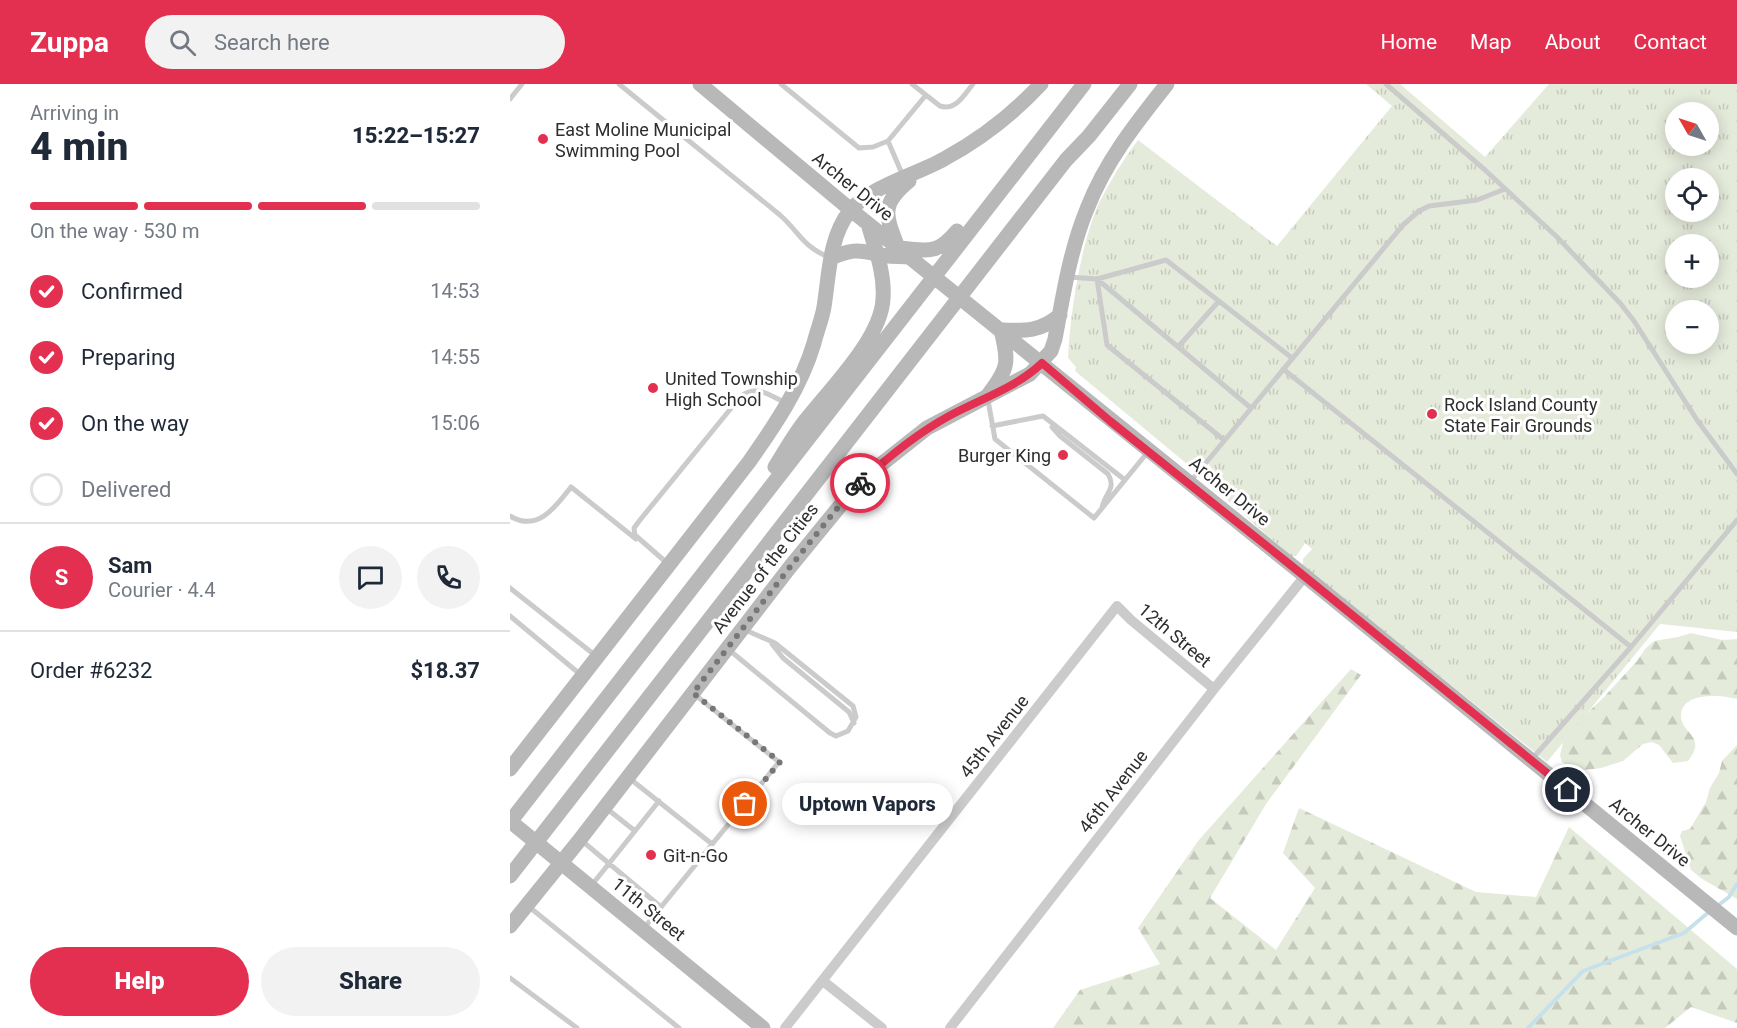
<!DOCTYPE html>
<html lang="en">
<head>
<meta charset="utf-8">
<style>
  :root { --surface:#fff; --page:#f2f2f3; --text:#1f2937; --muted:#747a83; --line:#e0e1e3; --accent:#e43050 }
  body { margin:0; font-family:Roboto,sans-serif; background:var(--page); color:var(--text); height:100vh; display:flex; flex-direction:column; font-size:22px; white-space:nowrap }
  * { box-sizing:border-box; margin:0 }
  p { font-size:20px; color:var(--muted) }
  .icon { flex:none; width:33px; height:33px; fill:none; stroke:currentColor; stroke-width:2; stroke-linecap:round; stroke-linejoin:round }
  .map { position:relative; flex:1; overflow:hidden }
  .drawer { display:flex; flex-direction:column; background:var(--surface); width:510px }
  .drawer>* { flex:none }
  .needle { width:39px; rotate:309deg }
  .fabs { position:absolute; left:1155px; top:18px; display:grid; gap:12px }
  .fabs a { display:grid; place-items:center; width:54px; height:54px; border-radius:50%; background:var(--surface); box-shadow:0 3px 15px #0003; font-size:30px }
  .pin { position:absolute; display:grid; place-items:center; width:51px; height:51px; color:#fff; margin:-26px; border:3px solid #fff; border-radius:50%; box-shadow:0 2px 6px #0007 }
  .courier { position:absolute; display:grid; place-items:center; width:60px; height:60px; margin:-30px; border:4px solid #e43050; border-radius:50%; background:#fff; color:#222; box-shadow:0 2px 8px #0007 }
  .bubble { position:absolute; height:42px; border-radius:21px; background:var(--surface); box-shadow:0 3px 15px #0003; font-size:20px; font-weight:800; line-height:42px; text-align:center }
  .head em { font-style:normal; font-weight:800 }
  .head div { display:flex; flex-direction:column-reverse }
  .head { display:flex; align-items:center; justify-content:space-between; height:102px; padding:0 30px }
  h1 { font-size:39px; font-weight:800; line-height:45px }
  .bar { display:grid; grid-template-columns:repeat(4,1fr); gap:9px 6px; align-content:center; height:72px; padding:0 30px }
  .bar i { height:8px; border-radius:4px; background:var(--line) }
  .bar .active { background:var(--accent) }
  .bar p { grid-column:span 4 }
  .line { display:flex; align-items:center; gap:15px; padding:0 30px; border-top:2px solid var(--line) }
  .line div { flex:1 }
  .round { display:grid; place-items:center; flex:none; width:63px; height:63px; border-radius:32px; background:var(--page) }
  ol { padding:0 30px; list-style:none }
  li { display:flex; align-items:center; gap:18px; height:66px }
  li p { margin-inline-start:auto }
  li .icon { padding:6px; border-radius:50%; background:var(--accent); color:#fff; stroke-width:4 }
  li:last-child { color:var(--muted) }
  li i { width:33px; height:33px; border:3px solid var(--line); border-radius:50% }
  .primary-button { display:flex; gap:12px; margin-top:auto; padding:12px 30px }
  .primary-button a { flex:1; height:69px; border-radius:36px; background:var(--accent); color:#fff; font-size:24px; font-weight:800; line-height:69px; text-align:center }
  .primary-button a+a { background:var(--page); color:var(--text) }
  header { display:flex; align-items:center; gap:36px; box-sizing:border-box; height:84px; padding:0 30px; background:var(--accent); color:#fff }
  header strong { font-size:28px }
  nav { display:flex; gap:33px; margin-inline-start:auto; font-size:21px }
  .search { width:420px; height:54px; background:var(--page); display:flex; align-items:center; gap:15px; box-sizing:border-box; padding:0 21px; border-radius:33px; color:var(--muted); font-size:22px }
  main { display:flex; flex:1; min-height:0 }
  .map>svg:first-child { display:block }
</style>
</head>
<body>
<header>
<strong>Zuppa</strong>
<div class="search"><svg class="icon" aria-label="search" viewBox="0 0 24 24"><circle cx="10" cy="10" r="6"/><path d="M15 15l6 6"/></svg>Search here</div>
<nav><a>Home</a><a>Map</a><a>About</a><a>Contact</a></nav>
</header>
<main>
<section class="drawer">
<div class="head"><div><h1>4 min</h1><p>Arriving in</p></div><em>15:22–15:27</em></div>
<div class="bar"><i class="active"></i><i class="active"></i><i class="active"></i><i></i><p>On the way · 530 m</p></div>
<ol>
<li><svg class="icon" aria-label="check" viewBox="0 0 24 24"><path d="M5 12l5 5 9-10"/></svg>Confirmed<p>14:53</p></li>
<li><svg class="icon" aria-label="check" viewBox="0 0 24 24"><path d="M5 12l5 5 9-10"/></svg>Preparing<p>14:55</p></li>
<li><svg class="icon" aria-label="check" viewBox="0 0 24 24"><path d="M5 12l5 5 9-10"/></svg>On the way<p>15:06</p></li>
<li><i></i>Delivered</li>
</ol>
<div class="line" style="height:108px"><b class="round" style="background:var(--accent);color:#fff">S</b><div><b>Sam</b><p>Courier · 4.4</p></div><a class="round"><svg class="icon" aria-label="chat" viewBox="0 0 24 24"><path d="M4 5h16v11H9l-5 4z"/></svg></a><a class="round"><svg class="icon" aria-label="phone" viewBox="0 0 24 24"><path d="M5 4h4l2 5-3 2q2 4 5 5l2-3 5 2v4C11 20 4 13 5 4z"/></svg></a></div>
<div class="line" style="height:78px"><div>Order #6232</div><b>$18.37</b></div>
<div class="primary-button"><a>Help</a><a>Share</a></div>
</section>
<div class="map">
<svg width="1227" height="944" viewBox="0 0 1227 944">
  <defs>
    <pattern id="forest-firs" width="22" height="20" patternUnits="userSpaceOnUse" patternTransform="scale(1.5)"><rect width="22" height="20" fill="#e5ebdb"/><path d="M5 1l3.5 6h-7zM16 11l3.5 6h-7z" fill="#c5cabc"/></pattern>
    <pattern id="park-tufts" width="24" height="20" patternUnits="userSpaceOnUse" patternTransform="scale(1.5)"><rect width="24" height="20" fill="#e5ebdb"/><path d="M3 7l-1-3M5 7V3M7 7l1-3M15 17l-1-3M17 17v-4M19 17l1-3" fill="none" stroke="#c5cabc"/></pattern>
  </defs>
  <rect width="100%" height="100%" fill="#fff"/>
  <!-- forest -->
  <path fill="url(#forest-firs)" d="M1181,549L1212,556L1227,555V615C1212,611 1171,607 1171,632C1171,650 1198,652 1178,677L1163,679L1149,661L1142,658L1133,660L1113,677L1091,684L1066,687L1052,678L1050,671L1055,650L1093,614L1127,577L1136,564L1144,557L1168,553Z
    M841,585L851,591L756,720L700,814L766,866L805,804L773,769L789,724L966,808L1026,813L1059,743L1227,885V939L1181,923L1155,944H543L570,906L650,880L628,844L688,757Z
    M1227,661V815L1192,795L1181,786L1170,752L1172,747L1180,745L1196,718L1200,704L1209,689L1212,677Z"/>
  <!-- park -->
  <path fill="url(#park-tufts)" fill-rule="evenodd" d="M856,0H890L975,73L1039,0H1227V548L1150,540L1037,678L793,482V475L802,465L795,459L787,471L782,473L698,399L695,393L701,383L692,373L681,381L677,380L565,287L566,283L558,274C560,229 571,159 589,119C600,97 613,76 628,56L767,162L882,22ZM1166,28H1198V62H1166ZM1166,94H1198V128H1166ZM1166,160H1198V194H1166ZM1166,226H1198V260H1166Z"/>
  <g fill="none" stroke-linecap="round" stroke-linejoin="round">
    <!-- stream -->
    <path stroke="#c7e1eb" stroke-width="4" d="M1206,823L1219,813L1227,800
      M1018,944L1073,887L1174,849L1200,827"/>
    <!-- lane -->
    <path stroke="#cbcbcb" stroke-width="5" d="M109,0L270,131C291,150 291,161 320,174
      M271,0L349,64L363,63L378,57L393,92
      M402,0L430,22C446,27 454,11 463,0
      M876,0L975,86L1047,153L1110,219L1124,237L1187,336L1227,390
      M0,15L12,0
      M378,57L416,11
      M559,193L587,195L656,176L782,274
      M587,195L597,261L714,356
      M587,195L741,324
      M668,263L709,217
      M773,285L1121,563
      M478,316L485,355L584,434L637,369
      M482,342L533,332L615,396
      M542,343L550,352L598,390C607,405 594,410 592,424
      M680,398L893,141L909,127L919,122L967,116L995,105
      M0,432C28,449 46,422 61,403L126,455
      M157,479L125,451L124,444L130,436L231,312C247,300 260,312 276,319
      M0,504L86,572
      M0,532L71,591
      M262,560L273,574L339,628L344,639
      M218,565L320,649L326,652L338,647L346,633L343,622L265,559L233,545
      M1022,675L1121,563L1227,436
      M119,694L202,760
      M96,724L125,747
      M71,756L151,823
      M81,802L149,717
      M18,822L169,944
      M134,844L269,678L184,610
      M0,894L67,944"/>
    <!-- street -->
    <path stroke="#cbcbcb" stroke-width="10" d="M313,897L372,944
      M275,944L607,522L621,536L704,605
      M440,944L704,605L795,492"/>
    <!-- secondary -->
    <path stroke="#b8b8b8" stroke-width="15" d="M190,0L341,126L795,492L1227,844
      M387,161C375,130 371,120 399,97
      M389,164C418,166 426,172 447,147
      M321,174C340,166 347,165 366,170C376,173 389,172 400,173
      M478,311C499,284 499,278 491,246C515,247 530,248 550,231
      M265,383C275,367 284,351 295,337C320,305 371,255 373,215C375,189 365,164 358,140
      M0,685L239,378C265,341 291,303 304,259C307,247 312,235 314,223C319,192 319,154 339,128C360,102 406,91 434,75C471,55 503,30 531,0
      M0,737L253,944
      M0,738L574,0
      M0,792L556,76L579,52L620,0
      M0,842L68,758L280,483L343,406L369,382L417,344L520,290L541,267L545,255C553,212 560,166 577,125C595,78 626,39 657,0"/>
  </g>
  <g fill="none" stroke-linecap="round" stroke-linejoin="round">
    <!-- done -->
    <path stroke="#777" stroke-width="6" stroke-dasharray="0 10.8" d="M235,720L270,678L183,609L280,483L329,422L350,399"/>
    <!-- route -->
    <path stroke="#e43050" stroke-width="8" d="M350,399C378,373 406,350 439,332C470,315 506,304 532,279L600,337L778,479L1058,706"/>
  </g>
  <!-- markers -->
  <g fill="#e43050" stroke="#fff" stroke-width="2">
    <circle cx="33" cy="55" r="6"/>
    <circle cx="143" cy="304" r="6"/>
    <circle cx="922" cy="330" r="6"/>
    <circle cx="553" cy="371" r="6"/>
    <circle cx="141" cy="771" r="6"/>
  </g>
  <g text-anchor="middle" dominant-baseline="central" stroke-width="6" stroke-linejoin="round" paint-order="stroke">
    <!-- poi labels -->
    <g font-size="18" fill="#2e2e2e" stroke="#fff" text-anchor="start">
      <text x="45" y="45">East Moline Municipal<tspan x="45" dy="21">Swimming Pool</tspan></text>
      <text x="155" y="294">United Township<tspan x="155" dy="21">High School</tspan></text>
      <text x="934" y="320">Rock Island County<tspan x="934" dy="21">State Fair Grounds</tspan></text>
      <text x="541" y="371" text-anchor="end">Burger King</text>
      <text x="153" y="771">Git-n-Go</text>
    </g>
    <!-- street labels -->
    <g font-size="18" fill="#2e2e2e" stroke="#fff">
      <text transform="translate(343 102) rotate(39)">Archer Drive</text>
      <text transform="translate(720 407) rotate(39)">Archer Drive</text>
      <text transform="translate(255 484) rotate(-52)">Avenue of the Cities</text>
      <text transform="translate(665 551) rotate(40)">12th Street</text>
      <text transform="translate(484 652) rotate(-52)">45th Avenue</text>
      <text transform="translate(603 707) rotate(-52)">46th Avenue</text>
      <text transform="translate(1140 748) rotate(39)">Archer Drive</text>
      <text transform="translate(139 825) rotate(39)">11th Street</text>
    </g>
  </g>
</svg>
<div class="fabs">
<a><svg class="needle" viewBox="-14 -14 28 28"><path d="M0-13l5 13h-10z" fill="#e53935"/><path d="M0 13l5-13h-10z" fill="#747a83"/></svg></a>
<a><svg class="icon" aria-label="locate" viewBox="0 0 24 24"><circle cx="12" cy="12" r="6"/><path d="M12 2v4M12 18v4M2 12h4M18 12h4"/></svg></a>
<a>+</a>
<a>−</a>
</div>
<div class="pin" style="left:235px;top:720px;background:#ea580c"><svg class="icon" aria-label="bag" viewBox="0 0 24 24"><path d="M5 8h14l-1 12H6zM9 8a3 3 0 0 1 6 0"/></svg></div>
<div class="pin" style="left:1058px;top:706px;background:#1f2937"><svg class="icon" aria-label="home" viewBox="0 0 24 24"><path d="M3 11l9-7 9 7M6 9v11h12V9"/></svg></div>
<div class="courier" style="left:350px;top:399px"><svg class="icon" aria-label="bike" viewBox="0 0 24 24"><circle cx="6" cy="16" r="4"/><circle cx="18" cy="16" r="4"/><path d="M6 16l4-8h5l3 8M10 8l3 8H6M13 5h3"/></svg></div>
<div class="bubble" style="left:272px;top:699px;width:171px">Uptown Vapors</div>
</div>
</main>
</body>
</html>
